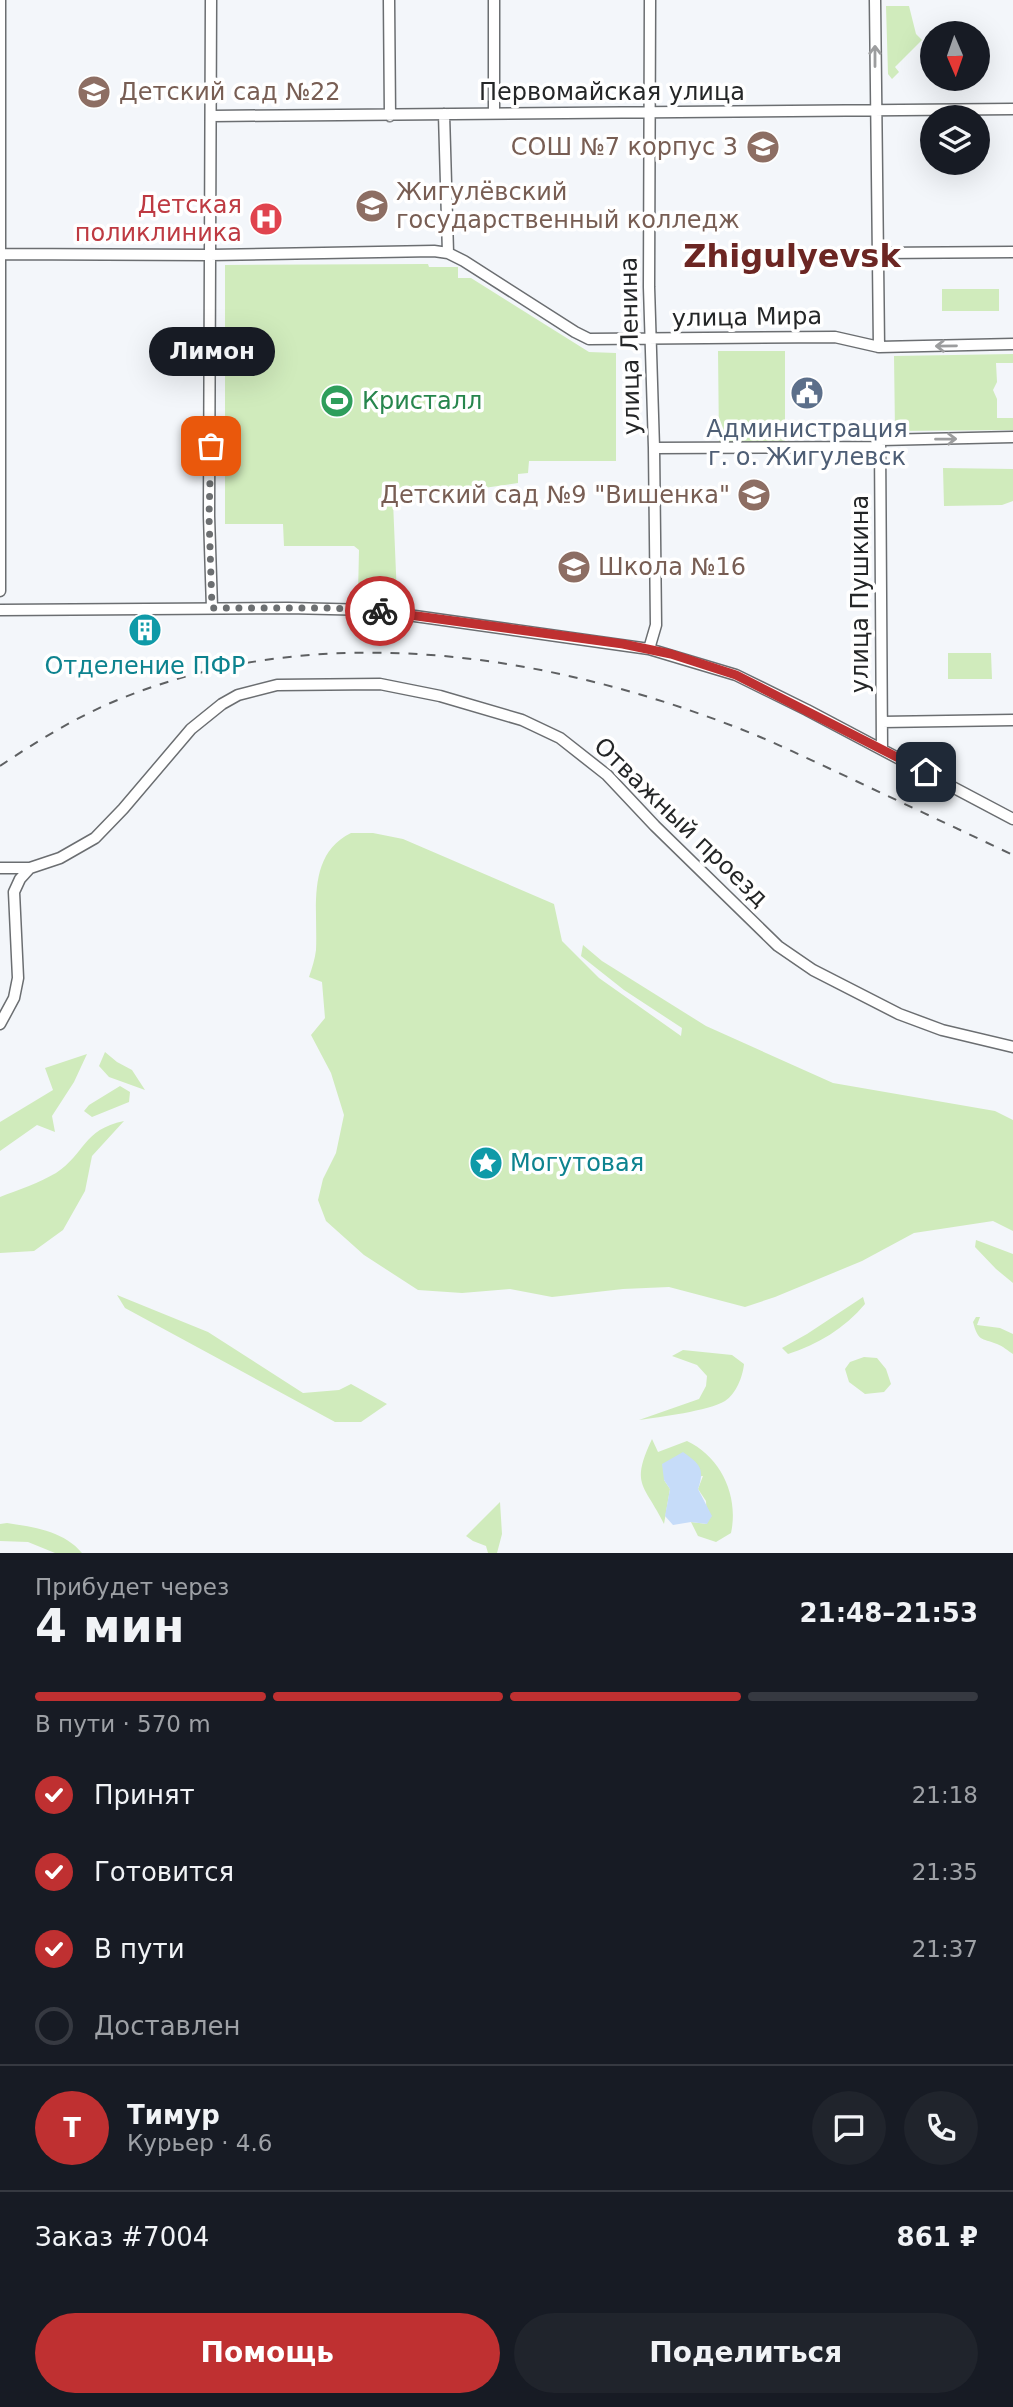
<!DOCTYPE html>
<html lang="ru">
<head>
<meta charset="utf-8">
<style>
  :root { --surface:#171b24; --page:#20242c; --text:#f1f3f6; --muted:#9ea1a6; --line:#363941; --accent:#bf3031 }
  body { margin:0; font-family:"DejaVu Sans",sans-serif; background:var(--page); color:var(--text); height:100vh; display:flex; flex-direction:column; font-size:26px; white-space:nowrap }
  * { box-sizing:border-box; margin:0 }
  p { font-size:23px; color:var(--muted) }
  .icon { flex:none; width:38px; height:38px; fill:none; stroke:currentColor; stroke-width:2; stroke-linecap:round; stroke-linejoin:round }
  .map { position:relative; height:1553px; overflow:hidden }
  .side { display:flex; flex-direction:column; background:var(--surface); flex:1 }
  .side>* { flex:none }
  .needle { width:46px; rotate:178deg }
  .fabs { position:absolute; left:920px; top:21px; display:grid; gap:14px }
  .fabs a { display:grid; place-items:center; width:70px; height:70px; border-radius:50%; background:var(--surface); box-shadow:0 7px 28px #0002; font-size:35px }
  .pin { position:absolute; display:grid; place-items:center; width:60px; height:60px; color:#fff; margin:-30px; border-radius:14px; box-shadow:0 4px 10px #0006 }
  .courier { position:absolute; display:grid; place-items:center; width:70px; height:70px; margin:-35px; border:5px solid #bf3031; border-radius:50%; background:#fff; color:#222; box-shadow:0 2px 9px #0007 }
  .bubble { position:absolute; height:49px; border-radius:24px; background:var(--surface); box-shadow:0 7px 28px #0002; font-size:23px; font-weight:700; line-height:49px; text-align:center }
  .summary em { font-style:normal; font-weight:700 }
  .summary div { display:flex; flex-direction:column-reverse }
  .summary { display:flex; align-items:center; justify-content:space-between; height:119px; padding:0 35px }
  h1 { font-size:46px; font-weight:700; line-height:52px }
  .bar { display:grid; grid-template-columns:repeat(4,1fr); gap:10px 7px; align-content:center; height:84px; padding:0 35px }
  .bar i { height:9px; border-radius:5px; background:var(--line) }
  .bar .selected { background:var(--accent) }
  .bar p { grid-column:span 4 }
  .line { display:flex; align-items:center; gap:18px; padding:0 35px; border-top:2px solid var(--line) }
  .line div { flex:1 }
  .round { display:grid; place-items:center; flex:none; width:74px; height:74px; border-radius:37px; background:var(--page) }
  ol { padding:0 35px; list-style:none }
  li { display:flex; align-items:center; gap:21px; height:77px }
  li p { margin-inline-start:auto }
  li .icon { padding:7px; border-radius:50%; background:var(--accent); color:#fff; stroke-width:4 }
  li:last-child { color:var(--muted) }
  li i { width:38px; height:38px; border:4px solid var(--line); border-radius:50% }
  .primary-button { display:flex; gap:14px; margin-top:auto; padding:14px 35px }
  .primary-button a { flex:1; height:80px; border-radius:42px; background:var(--accent); color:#fff; font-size:28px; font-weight:700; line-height:80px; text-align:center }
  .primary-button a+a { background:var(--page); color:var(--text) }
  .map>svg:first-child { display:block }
</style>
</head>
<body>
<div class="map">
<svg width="1013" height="1553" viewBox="0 0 1013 1553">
  <rect width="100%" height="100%" fill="#f3f6fa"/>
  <!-- green -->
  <path fill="#d0ebbc" d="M886,6H909L916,34L922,40L895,67L899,72L892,79L888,74Z
    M428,264L429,267H458V278H471L589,352L616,353V461H529L528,473L518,474V483L393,501L397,597L358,594L359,550L354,546H284L283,524H225V265Z
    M942,289H999V311H942Z
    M718,351H785V442L719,443Z
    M1013,354V363H996L997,382L993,390L997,399V418H1013V430L895,431L894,356Z
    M943,468L1013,469V501L1002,505L944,506Z
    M948,653H991L992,679H948Z
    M351,833H373L403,839L554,904L562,941L599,978L681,1036L682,1028L624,990L581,956L583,945L602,961L706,1026L833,1083L995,1111L1013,1120V1231L993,1221L914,1233L862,1261L775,1297L745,1307L669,1287L623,1289L552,1297L510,1289L462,1293L418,1290L364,1255L326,1221L318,1200L323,1179L336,1153L344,1115L331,1073L311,1035L325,1018L322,982L309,977C312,968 315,959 316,950C318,909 306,855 351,833Z
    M105,1052L117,1062L132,1070L145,1090L109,1077L99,1066Z
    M87,1054L74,1082L52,1116L55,1132L37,1125L0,1151V1122L53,1090L45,1068Z
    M120,1086L130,1092L129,1102L92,1117L84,1111L89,1105Z
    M124,1121L92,1156L85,1191L63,1230L34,1251L0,1253V1197C18,1190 39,1183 56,1173C86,1153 82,1130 124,1121Z
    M976,1240L1013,1254V1283L996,1269L975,1247Z
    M117,1295L208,1332L303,1393L339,1390L351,1384L387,1404L361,1422H335L125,1308Z
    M863,1297L865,1304C845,1328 817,1345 788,1354L782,1348L807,1334Z
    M976,1317H980L977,1325L1000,1328L1013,1334V1354C1008,1351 1003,1346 997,1344C981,1338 978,1341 973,1322Z
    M683,1350L732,1355L744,1364C743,1376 736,1394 725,1401C709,1411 659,1417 639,1420L699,1399L706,1386L707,1376L697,1365L672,1356Z
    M864,1357L877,1358L886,1369L891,1384L884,1392L865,1394L849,1382L845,1369L850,1362Z
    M652,1439L658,1452L687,1441C721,1457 739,1496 731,1533L716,1542L698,1536L691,1522L707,1524L706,1501L698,1489L703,1476L664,1480L670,1489L664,1524C644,1483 630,1486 652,1439Z
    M500,1502L502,1534L497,1553H488L486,1546L473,1541L466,1536Z
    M7,1523C33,1527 64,1531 82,1553H55L28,1542L0,1541V1524Z"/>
  <!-- water -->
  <path fill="#c6dcf9" d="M683,1452C700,1464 705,1469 698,1489L712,1516L707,1524L691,1522L673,1525L665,1516L670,1489L664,1480L662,1464Z"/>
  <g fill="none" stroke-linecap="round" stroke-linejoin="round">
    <defs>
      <path id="minor" d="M211,0L209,516L212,608
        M389,0L390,116
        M494,0V113
        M875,0L879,347
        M444,114L448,253
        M212,116L1013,109
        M878,253L1013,252
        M0,254L210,255L434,251L448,253L464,261L575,332L589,339L835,337L879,347L1013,344
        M654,448L880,447
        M0,591V0
        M0,610L288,608L372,610L649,649L736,675L807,710L1013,819
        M649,649L656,625L654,448L649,287L650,0
        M882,722L1013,720
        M882,749L880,440L1013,437
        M0,868H30
        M0,1024L14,998L18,978L14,892L20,879L30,868L60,858L95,838L123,809L191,729L222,704L238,695L277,685L380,684L440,696L522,720L560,738L607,775L655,826L778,946L813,970L899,1014L942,1030L1013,1047"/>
    </defs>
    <!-- minor casing -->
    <use href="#minor" stroke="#6b6e71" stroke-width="13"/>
    <!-- minor -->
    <use href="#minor" stroke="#fff" stroke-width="10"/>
    <!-- rail -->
    <path stroke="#5e6062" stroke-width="2" stroke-dasharray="9 9" stroke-linecap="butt" d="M0,766C34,743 70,721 108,704C309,617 540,651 738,728C772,741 804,757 837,772C896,800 954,827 1013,855"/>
  </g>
  <!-- one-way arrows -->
  <defs><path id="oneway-shaft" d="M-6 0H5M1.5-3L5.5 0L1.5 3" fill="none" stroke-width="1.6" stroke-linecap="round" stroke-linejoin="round" transform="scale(1.75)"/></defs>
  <g stroke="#9c9d9e">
    <use href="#oneway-shaft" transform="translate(875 56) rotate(-90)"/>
    <use href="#oneway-shaft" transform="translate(946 346) rotate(179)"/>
    <use href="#oneway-shaft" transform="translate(946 439) rotate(-1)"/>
  </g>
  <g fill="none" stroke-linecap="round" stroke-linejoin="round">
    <!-- done -->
    <path stroke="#6c6f71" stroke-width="7" stroke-dasharray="0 12.6" d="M211,446L209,516L212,608H330L380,611"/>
    <!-- route -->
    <path stroke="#bf3031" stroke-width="9" d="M380,611L623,644L671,654L736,675L926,772"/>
  </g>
  <!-- icons -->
  <defs>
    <symbol id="school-disc" viewBox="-11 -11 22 22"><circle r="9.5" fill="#8d6e63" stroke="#fff"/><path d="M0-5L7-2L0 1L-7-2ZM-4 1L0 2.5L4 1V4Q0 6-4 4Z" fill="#fff"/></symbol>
    <symbol id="university-disc" viewBox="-11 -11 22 22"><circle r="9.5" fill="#8d6e63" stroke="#fff"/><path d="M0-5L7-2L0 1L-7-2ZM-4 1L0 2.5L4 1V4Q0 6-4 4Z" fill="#fff"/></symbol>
    <symbol id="hospital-disc" viewBox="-11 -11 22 22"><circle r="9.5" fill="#e0444e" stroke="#fff"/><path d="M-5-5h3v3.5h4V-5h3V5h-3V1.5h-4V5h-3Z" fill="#fff"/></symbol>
    <symbol id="civic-disc" viewBox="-11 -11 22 22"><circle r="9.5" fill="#5c6f8a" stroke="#fff"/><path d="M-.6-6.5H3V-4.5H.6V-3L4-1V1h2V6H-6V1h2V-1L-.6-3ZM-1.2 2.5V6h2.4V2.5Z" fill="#fff"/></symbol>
    <symbol id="stadium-disc" viewBox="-11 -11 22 22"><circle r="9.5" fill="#2e9e5b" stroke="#fff"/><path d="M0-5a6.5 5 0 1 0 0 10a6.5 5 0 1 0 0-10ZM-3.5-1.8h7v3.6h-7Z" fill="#fff"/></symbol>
    <symbol id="building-disc" viewBox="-11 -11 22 22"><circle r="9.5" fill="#0f9aa8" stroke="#fff"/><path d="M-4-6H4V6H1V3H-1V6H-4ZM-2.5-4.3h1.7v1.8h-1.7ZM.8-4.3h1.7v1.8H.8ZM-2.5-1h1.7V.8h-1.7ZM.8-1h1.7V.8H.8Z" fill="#fff"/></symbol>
    <symbol id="sight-disc" viewBox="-11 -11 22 22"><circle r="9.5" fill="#0f9aa8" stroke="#fff"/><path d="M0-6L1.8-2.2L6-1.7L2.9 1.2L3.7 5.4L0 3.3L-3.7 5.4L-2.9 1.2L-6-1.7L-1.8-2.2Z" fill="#fff"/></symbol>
  </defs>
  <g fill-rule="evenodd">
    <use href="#school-disc" x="75" y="73" width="38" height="38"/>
    <use href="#school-disc" x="744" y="128" width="38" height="38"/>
    <use href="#university-disc" x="353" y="187" width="38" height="38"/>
    <use href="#hospital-disc" x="247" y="200" width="38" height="38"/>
    <use href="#civic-disc" x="788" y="374" width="38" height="38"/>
    <use href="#stadium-disc" x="318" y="382" width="38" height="38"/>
    <use href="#school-disc" x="735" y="476" width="38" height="38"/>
    <use href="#school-disc" x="555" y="548" width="38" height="38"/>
    <use href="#building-disc" x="126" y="611" width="38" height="38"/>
    <use href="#sight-disc" x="467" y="1144" width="38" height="38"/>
  </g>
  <g text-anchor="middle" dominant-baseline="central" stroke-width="7" stroke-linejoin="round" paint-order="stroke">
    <!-- education labels -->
    <g font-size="24" fill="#785e54" stroke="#fff" text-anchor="start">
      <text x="119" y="92">Детский сад №22</text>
      <text x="738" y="147" text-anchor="end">СОШ №7 корпус 3</text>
      <text x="396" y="192">Жигулёвский<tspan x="396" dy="28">государственный колледж</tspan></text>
      <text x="730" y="495" text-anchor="end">Детский сад №9 "Вишенка"</text>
      <text x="598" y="567">Школа №16</text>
    </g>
    <!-- street labels -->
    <g font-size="24" fill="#242627" stroke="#fff">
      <text x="612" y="92">Первомайская улица</text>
      <text transform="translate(747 317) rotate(-1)">улица Мира</text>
      <text transform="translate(630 346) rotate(-91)">улица Ленина</text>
      <text transform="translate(860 594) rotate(-90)">улица Пушкина</text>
      <text transform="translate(681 822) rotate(44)">Отважный проезд</text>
    </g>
    <!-- health labels -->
    <g font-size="24" fill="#be3a42" stroke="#fff" text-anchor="end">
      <text x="242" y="205">Детская<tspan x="242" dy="28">поликлиника</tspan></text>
    </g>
    <!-- leisure labels -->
    <g font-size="24" fill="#27864d" stroke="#fff" text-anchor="start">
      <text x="362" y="401">Кристалл</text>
    </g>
    <!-- service labels -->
    <g font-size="24" fill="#4e5e75" stroke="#fff">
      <text x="807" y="429">Администрация<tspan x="807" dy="28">г. о. Жигулевск</tspan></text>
    </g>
    <!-- culture labels -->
    <g font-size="24" fill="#0d838f" stroke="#fff">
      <text x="145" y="666">Отделение ПФР</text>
      <text x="510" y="1163" text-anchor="start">Могутовая</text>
    </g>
    <!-- district labels -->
    <g font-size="32" font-weight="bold" fill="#6c2623" stroke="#fff">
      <text x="792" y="256">Zhigulyevsk</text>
    </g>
  </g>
</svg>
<div class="fabs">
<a><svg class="needle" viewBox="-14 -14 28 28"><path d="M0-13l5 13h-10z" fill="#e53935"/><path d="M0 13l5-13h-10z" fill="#9ea1a6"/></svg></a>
<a><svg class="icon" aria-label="layers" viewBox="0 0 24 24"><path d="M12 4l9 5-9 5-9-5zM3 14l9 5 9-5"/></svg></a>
</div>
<div class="pin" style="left:211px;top:446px;background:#ea580c"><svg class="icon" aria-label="bag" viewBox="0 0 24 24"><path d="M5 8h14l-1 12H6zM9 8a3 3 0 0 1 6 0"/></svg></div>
<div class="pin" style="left:926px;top:772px;background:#1f2937"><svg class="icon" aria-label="home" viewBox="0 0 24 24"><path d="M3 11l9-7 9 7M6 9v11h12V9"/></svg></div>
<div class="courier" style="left:380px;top:611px"><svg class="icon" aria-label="bike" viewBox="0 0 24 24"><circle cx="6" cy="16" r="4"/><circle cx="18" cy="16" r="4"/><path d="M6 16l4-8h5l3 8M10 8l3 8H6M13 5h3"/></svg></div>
<div class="bubble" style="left:149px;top:327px;width:126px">Лимон</div>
</div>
<section class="side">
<div class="summary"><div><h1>4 мин</h1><p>Прибудет через</p></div><em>21:48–21:53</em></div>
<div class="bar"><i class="selected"></i><i class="selected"></i><i class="selected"></i><i></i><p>В пути · 570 m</p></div>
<ol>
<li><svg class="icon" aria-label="check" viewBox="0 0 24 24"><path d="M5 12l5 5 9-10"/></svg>Принят<p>21:18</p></li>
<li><svg class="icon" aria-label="check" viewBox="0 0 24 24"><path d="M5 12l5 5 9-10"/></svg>Готовится<p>21:35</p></li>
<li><svg class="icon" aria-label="check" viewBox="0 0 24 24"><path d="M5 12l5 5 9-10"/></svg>В пути<p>21:37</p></li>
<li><i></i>Доставлен</li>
</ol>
<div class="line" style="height:126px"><b class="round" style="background:var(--accent);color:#fff">Т</b><div><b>Тимур</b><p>Курьер · 4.6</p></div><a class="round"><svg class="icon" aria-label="chat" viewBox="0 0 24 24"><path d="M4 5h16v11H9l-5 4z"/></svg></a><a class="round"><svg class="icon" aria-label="phone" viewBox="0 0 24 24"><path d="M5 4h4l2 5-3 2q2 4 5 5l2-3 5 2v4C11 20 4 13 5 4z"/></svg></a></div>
<div class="line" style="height:91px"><div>Заказ #7004</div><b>861 ₽</b></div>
<div class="primary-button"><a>Помощь</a><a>Поделиться</a></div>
</section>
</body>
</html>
